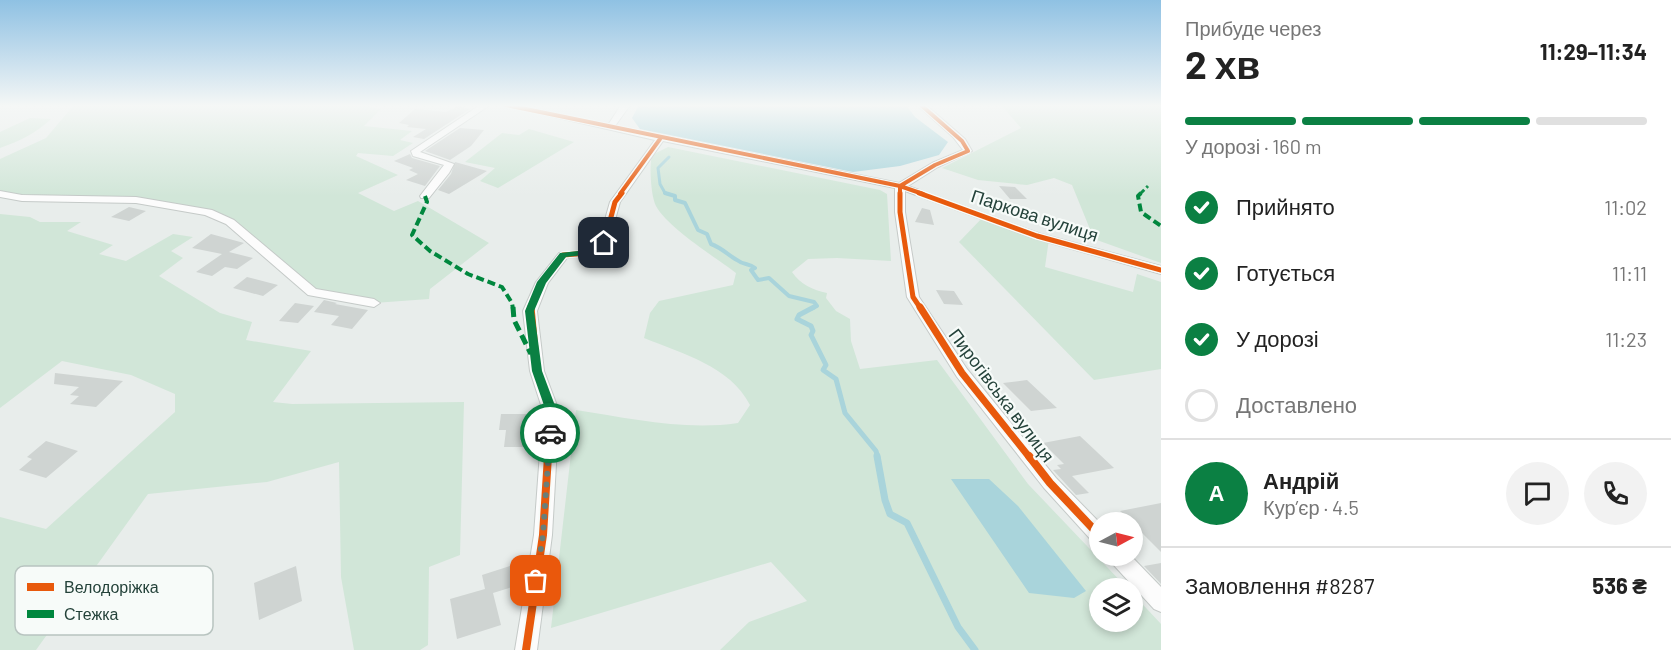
<!DOCTYPE html>
<html lang="uk">
<head>
<meta charset="utf-8">
<style>
  :root { --surface:#fff; --page:#f2f2f2; --text:#222; --muted:#767676; --line:#e0e0e0; --accent:#0b8043 }
  body { margin:0; font-family:Barlow,sans-serif; background:var(--page); color:var(--text); height:100vh; display:flex; flex-direction:column; font-size:22px; white-space:nowrap }
  * { box-sizing:border-box; margin:0 }
  p { font-size:20px; color:var(--muted) }
  .icon { flex:none; width:33px; height:33px; fill:none; stroke:currentColor; stroke-width:2; stroke-linecap:round; stroke-linejoin:round }
  .map { position:relative; flex:1; overflow:hidden }
  .sheet { display:flex; flex-direction:column; background:var(--surface); width:510px }
  .sheet>* { flex:none }
  .needle { width:39px; rotate:83deg }
  .fabs { position:absolute; left:1089px; top:512px; display:grid; gap:12px }
  .fabs a { display:grid; place-items:center; width:54px; height:54px; border-radius:50%; background:var(--surface); box-shadow:0 3px 9px #0003; font-size:30px }
  .pin { position:absolute; display:grid; place-items:center; width:51px; height:51px; color:#fff; margin:-26px; border-radius:12px; box-shadow:0 3px 9px #0006 }
  .courier { position:absolute; display:grid; place-items:center; width:60px; height:60px; margin:-30px; border:4px solid #0b8043; border-radius:50%; background:#fff; color:#222; box-shadow:0 2px 8px #0007 }
  .overview em { font-style:normal; font-weight:700 }
  .overview div { display:flex; flex-direction:column-reverse }
  .overview { display:flex; align-items:center; justify-content:space-between; height:102px; padding:0 24px }
  h1 { font-size:39px; font-weight:700; line-height:45px }
  .bar { display:grid; grid-template-columns:repeat(4,1fr); gap:9px 6px; align-content:center; height:72px; padding:0 24px }
  .bar i { height:8px; border-radius:4px; background:var(--line) }
  .bar .on { background:var(--accent) }
  .bar p { grid-column:span 4 }
  .line { display:flex; align-items:center; gap:15px; padding:0 24px; border-top:2px solid var(--line) }
  .line div { flex:1 }
  .round { display:grid; place-items:center; flex:none; width:63px; height:63px; border-radius:32px; background:var(--page) }
  ol { padding:0 24px; list-style:none }
  li { display:flex; align-items:center; gap:18px; height:66px }
  li p { margin-inline-start:auto }
  li .icon { padding:6px; border-radius:50%; background:var(--accent); color:#fff; stroke-width:4 }
  li:last-child { color:var(--muted) }
  li i { width:33px; height:33px; border:3px solid var(--line); border-radius:50% }
  main { display:flex; flex:1; min-height:0 }
  .map>svg:first-child { display:block }
</style>
</head>
<body>
<main>
<div class="map">
<svg width="1161" height="650" viewBox="0 0 1161 650">
  <rect width="100%" height="100%" fill="#e8edeb"/>
  <!-- green -->
  <path fill="#d1e6d8" d="M74,105H359L381,109L364,126L412,131L400,140L413,143L393,156L358,153L356,156L398,175L358,193L394,211L418,201L489,243L430,289L429,299L374,303L312,292L231,222L208,212L159,203L22,198L0,191V159L46,138Z
    M1001,105H1161V263L1094,239L1072,185L1054,178L1027,185L978,180L942,168L1021,128Z
    M30,118L51,119C36,133 20,141 0,148V132Z
    M529,129L574,142L498,188L480,181L495,168L465,162L502,133L519,135Z
    M668,147L880,190L887,194L891,261L837,258L808,259L792,272C800,284 813,290 827,293L826,298L836,311L850,319L851,341L860,369L937,360L1028,484L1127,588H1100V621H1132L1133,594L1161,624V650H720L749,622L807,601L771,562L551,628L576,410C629,418 684,431 738,423L750,405C730,366 683,354 644,338L650,313L659,301L733,285L736,273C715,257 668,228 656,206C651,197 649,166 652,155Z
    M0,214L30,217L40,222H81L67,231L113,245L99,254L126,261L173,234L193,237L171,251L183,258L159,276L220,313L252,322L246,340L311,351L273,402L292,404L464,402L460,555L429,567L428,645L420,650H354L341,577L339,462L267,482L148,494L36,650H0V517L46,529L175,412V394L131,375L62,361L0,408Z
    M984,216L1049,239L1045,267L1133,292L1137,274L1161,282V369L1094,380L959,242Z"/>
  <!-- water -->
  <path fill="#a9d4db" d="M639,105H906L915,117L948,142L939,155L900,166L853,172L640,129L632,118Z
    M951,479H989L1018,506L1086,591L1074,598L1029,593Z"/>
  <g fill="none" stroke-linecap="round" stroke-linejoin="round">
    <!-- stream-far3 -->
    <path stroke="#a9d4db" stroke-width="3" d="M669,157L658,168L660,184L665,193L669,194"/>
    <!-- stream-far2 -->
    <path stroke="#a9d4db" stroke-width="4" d="M665,193L675,196V200L685,203L698,230L707,234L711,244C722,248 728,255 737,260C743,265 749,263 755,268L751,270L758,280L769,278L789,296L814,302L817,306L811,309"/>
    <!-- stream-far1 -->
    <path stroke="#a9d4db" stroke-width="5" d="M814,307L799,315L797,319L811,326L813,331L811,335L826,365L823,370L836,379L845,413L876,451L878,458"/>
    <!-- stream -->
    <path stroke="#a9d4db" stroke-width="7" d="M877,456L885,500L890,514L907,523L958,627L975,650"/>
  </g>
  <!-- building -->
  <path fill="#cfd4d2" d="M458,106L470,109L424,139L413,137L426,129L407,127L409,125L399,123L415,109L446,112Z
    M460,128L484,130L471,146L450,160L425,151Z
    M410,154L412,158L440,166L425,186L406,180L418,174L409,170L413,168L394,161Z
    M455,162L487,171L449,194L438,190L451,174Z
    M999,186L1015,187L1027,199H1010Z
    M129,207L146,211L129,221L111,217Z
    M922,208L930,210L934,225L915,222Z
    M211,234L244,243L229,252L253,258L237,269L225,267L212,276L196,272L222,254L192,248Z
    M247,277L278,285L263,296L233,288Z
    M936,290L954,291L963,305L944,304Z
    M324,300L337,303L335,304L368,310L352,329L331,325L339,316L314,312Z
    M295,303L314,306L298,323L279,321Z
    M55,373L123,381L96,407L70,404L79,396L70,395L79,387L54,384Z
    M1027,380L1057,408L1031,411L1003,383Z
    M501,414H531L530,428H539L538,447H504L506,430H499Z
    M1080,436L1114,468L1072,476L1089,493L1076,495L1053,470L1061,469L1057,465L1064,464L1043,443Z
    M46,441L78,451L46,478L19,470L32,459L27,457Z
    M1161,503V552L1120,511Z
    M1161,563V584L1144,566Z
    M516,564L522,584L493,593L501,625L457,639L450,599L485,589L482,575Z
    M296,566L302,601L259,620L254,583Z"/>
  <g fill="none" stroke-linecap="round" stroke-linejoin="round">
    <defs>
      <path id="minor" d="M480,105H490L420,152L454,164L449,173L429,198H421L420,196L444,165L413,156L411,151Z
        M502,105H518L608,125L621,105H630L615,126L899,183L932,163L963,150L953,137L917,105H926L965,139L972,151L938,167L908,186L1041,234L1161,266V274L1033,238L905,191V212L919,297L967,369L1056,478L1100,523V544L1093,542L1044,488L957,377L907,297L895,212V188L663,141L620,202L608,245L593,255L567,258L548,283L537,311L544,371L559,411L552,535L537,650H515L534,535L543,411L530,371L523,311L536,282L559,253L586,250L599,241L610,202L655,140Z
        M0,191L22,195L136,197L212,210L234,220L316,289L374,299L380,303L374,307L308,295L226,224L205,215L136,203L22,201L0,197Z
        M1107,555H1130L1161,587V612L1154,609L1110,561Z"/>
    </defs>
    <!-- minor casing -->
    <use href="#minor" stroke="#c5cac8" stroke-width="2"/>
    <!-- minor -->
    <use href="#minor" fill="#fcfcfc" fill-rule="evenodd"/>
    <!-- quiet-far2 -->
    <path stroke="#00873e" stroke-width="3" stroke-dasharray="6 3" stroke-linecap="butt" d="M1140,194L1148,186"/>
    <!-- quiet-far1 -->
    <path stroke="#00873e" stroke-width="4" stroke-dasharray="8 4" stroke-linecap="butt" d="M1141,193L1138,196L1141,212L1161,226
      M425,196L427,202L412,235L430,251L468,274L502,287L512,303L513,309"/>
    <!-- quiet -->
    <path stroke="#00873e" stroke-width="5" stroke-dasharray="10 5" stroke-linecap="butt" d="M513,307L514,320L531,354"/>
    <defs>
      <path id="cycleway-far3" d="M506,105L900,186L923,194
        M620,194L660,139
        M900,194V186L935,165L968,151L962,141L921,105"/>
      <path id="cycleway-far2" d="M900,193V212L913,297L921,309
        M919,193L1037,236L1161,270
        M531,309L542,282L563,255L589,253L604,243L615,202L622,193"/>
      <path id="cycleway-far1" d="M531,307L537,371L551,411L548,458
        M920,307L962,373L1030,458"/>
      <path id="cycleway" d="M1029,456L1050,483L1100,536
        M526,650L543,535L548,456"/>
    </defs>
    <!-- cycleway-far3 casing -->
    <use href="#cycleway-far3" stroke="#f7fbf9" stroke-width="6"/>
    <!-- cycleway-far2 casing -->
    <use href="#cycleway-far2" stroke="#f7fbf9" stroke-width="8"/>
    <!-- cycleway-far1 casing -->
    <use href="#cycleway-far1" stroke="#f7fbf9" stroke-width="10"/>
    <!-- cycleway casing -->
    <use href="#cycleway" stroke="#f7fbf9" stroke-width="12"/>
    <!-- cycleway-far3 -->
    <use href="#cycleway-far3" stroke="#e8590c" stroke-width="4"/>
    <!-- cycleway-far2 -->
    <use href="#cycleway-far2" stroke="#e8590c" stroke-width="5"/>
    <!-- cycleway-far1 -->
    <use href="#cycleway-far1" stroke="#e8590c" stroke-width="7"/>
    <!-- cycleway -->
    <use href="#cycleway" stroke="#e8590c" stroke-width="8"/>
  </g>
  <!-- sky -->
  <linearGradient id="sky" x2="0" y2="1"><stop stop-color="#8fc1e3"/><stop offset="0.54" stop-color="#f5f7f6"/><stop offset="1" stop-color="#f5f7f6" stop-opacity="0"/></linearGradient>
  <rect width="1161" height="196" fill="url(#sky)"/>
  <!-- route -->
  <path fill="#0b8043" d="M604,241L609,243L607,245L592,254L566,257L546,283L534,311L542,371L557,411L556,433L550,437L544,433L546,411L532,371L525,311L537,282L560,253L587,250Z"/>
  <g fill="none" stroke-linecap="round" stroke-linejoin="round">
    <!-- done -->
    <path stroke="#697e78" stroke-width="6" stroke-dasharray="0 10.8" d="M536,581L543,535L550,433"/>
  </g>
  <g text-anchor="middle" dominant-baseline="central" stroke-width="4.5" stroke-linejoin="round" paint-order="stroke">
    <!-- street labels -->
    <g font-size="18" fill="#24423a" stroke="#f7fbf9">
      <text transform="translate(1035 215) rotate(18)">Паркова вулиця</text>
      <text transform="translate(1002 395) rotate(53)">Пирогівська вулиця</text>
    </g>
  </g>
  <!-- legend -->
  <rect x="15" y="566" width="198" height="69" rx="9" fill="#f7fbf9" stroke="#b8c4c0" stroke-width="1.5"/>
  <rect x="27" y="583" width="27" height="8" fill="#e8590c"/>
  <rect x="27" y="610" width="27" height="8" fill="#00873e"/>
  <g font-size="16" fill="#24423a">
    <text x="64" y="593">Велодоріжка</text>
    <text x="64" y="620">Стежка</text>
  </g>
</svg>
<div class="fabs">
<a><svg class="needle" viewBox="-14 -14 28 28"><path d="M0-13l5 13h-10z" fill="#e53935"/><path d="M0 13l5-13h-10z" fill="#767676"/></svg></a>
<a><svg class="icon" aria-label="layers" viewBox="0 0 24 24"><path d="M12 4l9 5-9 5-9-5zM3 14l9 5 9-5"/></svg></a>
</div>
<div class="pin" style="left:536px;top:581px;background:#ea580c"><svg class="icon" aria-label="bag" viewBox="0 0 24 24"><path d="M5 8h14l-1 12H6zM9 8a3 3 0 0 1 6 0"/></svg></div>
<div class="pin" style="left:604px;top:243px;background:#1f2937"><svg class="icon" aria-label="home" viewBox="0 0 24 24"><path d="M3 11l9-7 9 7M6 9v11h12V9"/></svg></div>
<div class="courier" style="left:550px;top:433px"><svg class="icon" aria-label="car" viewBox="0 0 24 24"><path d="M5 17H2v-5l4-1 3-4h7l3 4 3 1v5h-3M9 17h6M6 11h13"/><circle cx="7" cy="17" r="2"/><circle cx="17" cy="17" r="2"/></svg></div>
</div>
<section class="sheet">
<div class="overview"><div><h1>2 хв</h1><p>Прибуде через</p></div><em>11:29–11:34</em></div>
<div class="bar"><i class="on"></i><i class="on"></i><i class="on"></i><i></i><p>У дорозі · 160 m</p></div>
<ol>
<li><svg class="icon" aria-label="check" viewBox="0 0 24 24"><path d="M5 12l5 5 9-10"/></svg>Прийнято<p>11:02</p></li>
<li><svg class="icon" aria-label="check" viewBox="0 0 24 24"><path d="M5 12l5 5 9-10"/></svg>Готується<p>11:11</p></li>
<li><svg class="icon" aria-label="check" viewBox="0 0 24 24"><path d="M5 12l5 5 9-10"/></svg>У дорозі<p>11:23</p></li>
<li><i></i>Доставлено</li>
</ol>
<div class="line" style="height:108px"><b class="round" style="background:var(--accent);color:#fff">А</b><div><b>Андрій</b><p>Кур’єр · 4.5</p></div><a class="round"><svg class="icon" aria-label="chat" viewBox="0 0 24 24"><path d="M4 5h16v11H9l-5 4z"/></svg></a><a class="round"><svg class="icon" aria-label="phone" viewBox="0 0 24 24"><path d="M5 4h4l2 5-3 2q2 4 5 5l2-3 5 2v4C11 20 4 13 5 4z"/></svg></a></div>
<div class="line" style="height:78px"><div>Замовлення #8287</div><b>536 ₴</b></div>
</section>
</main>
</body>
</html>
